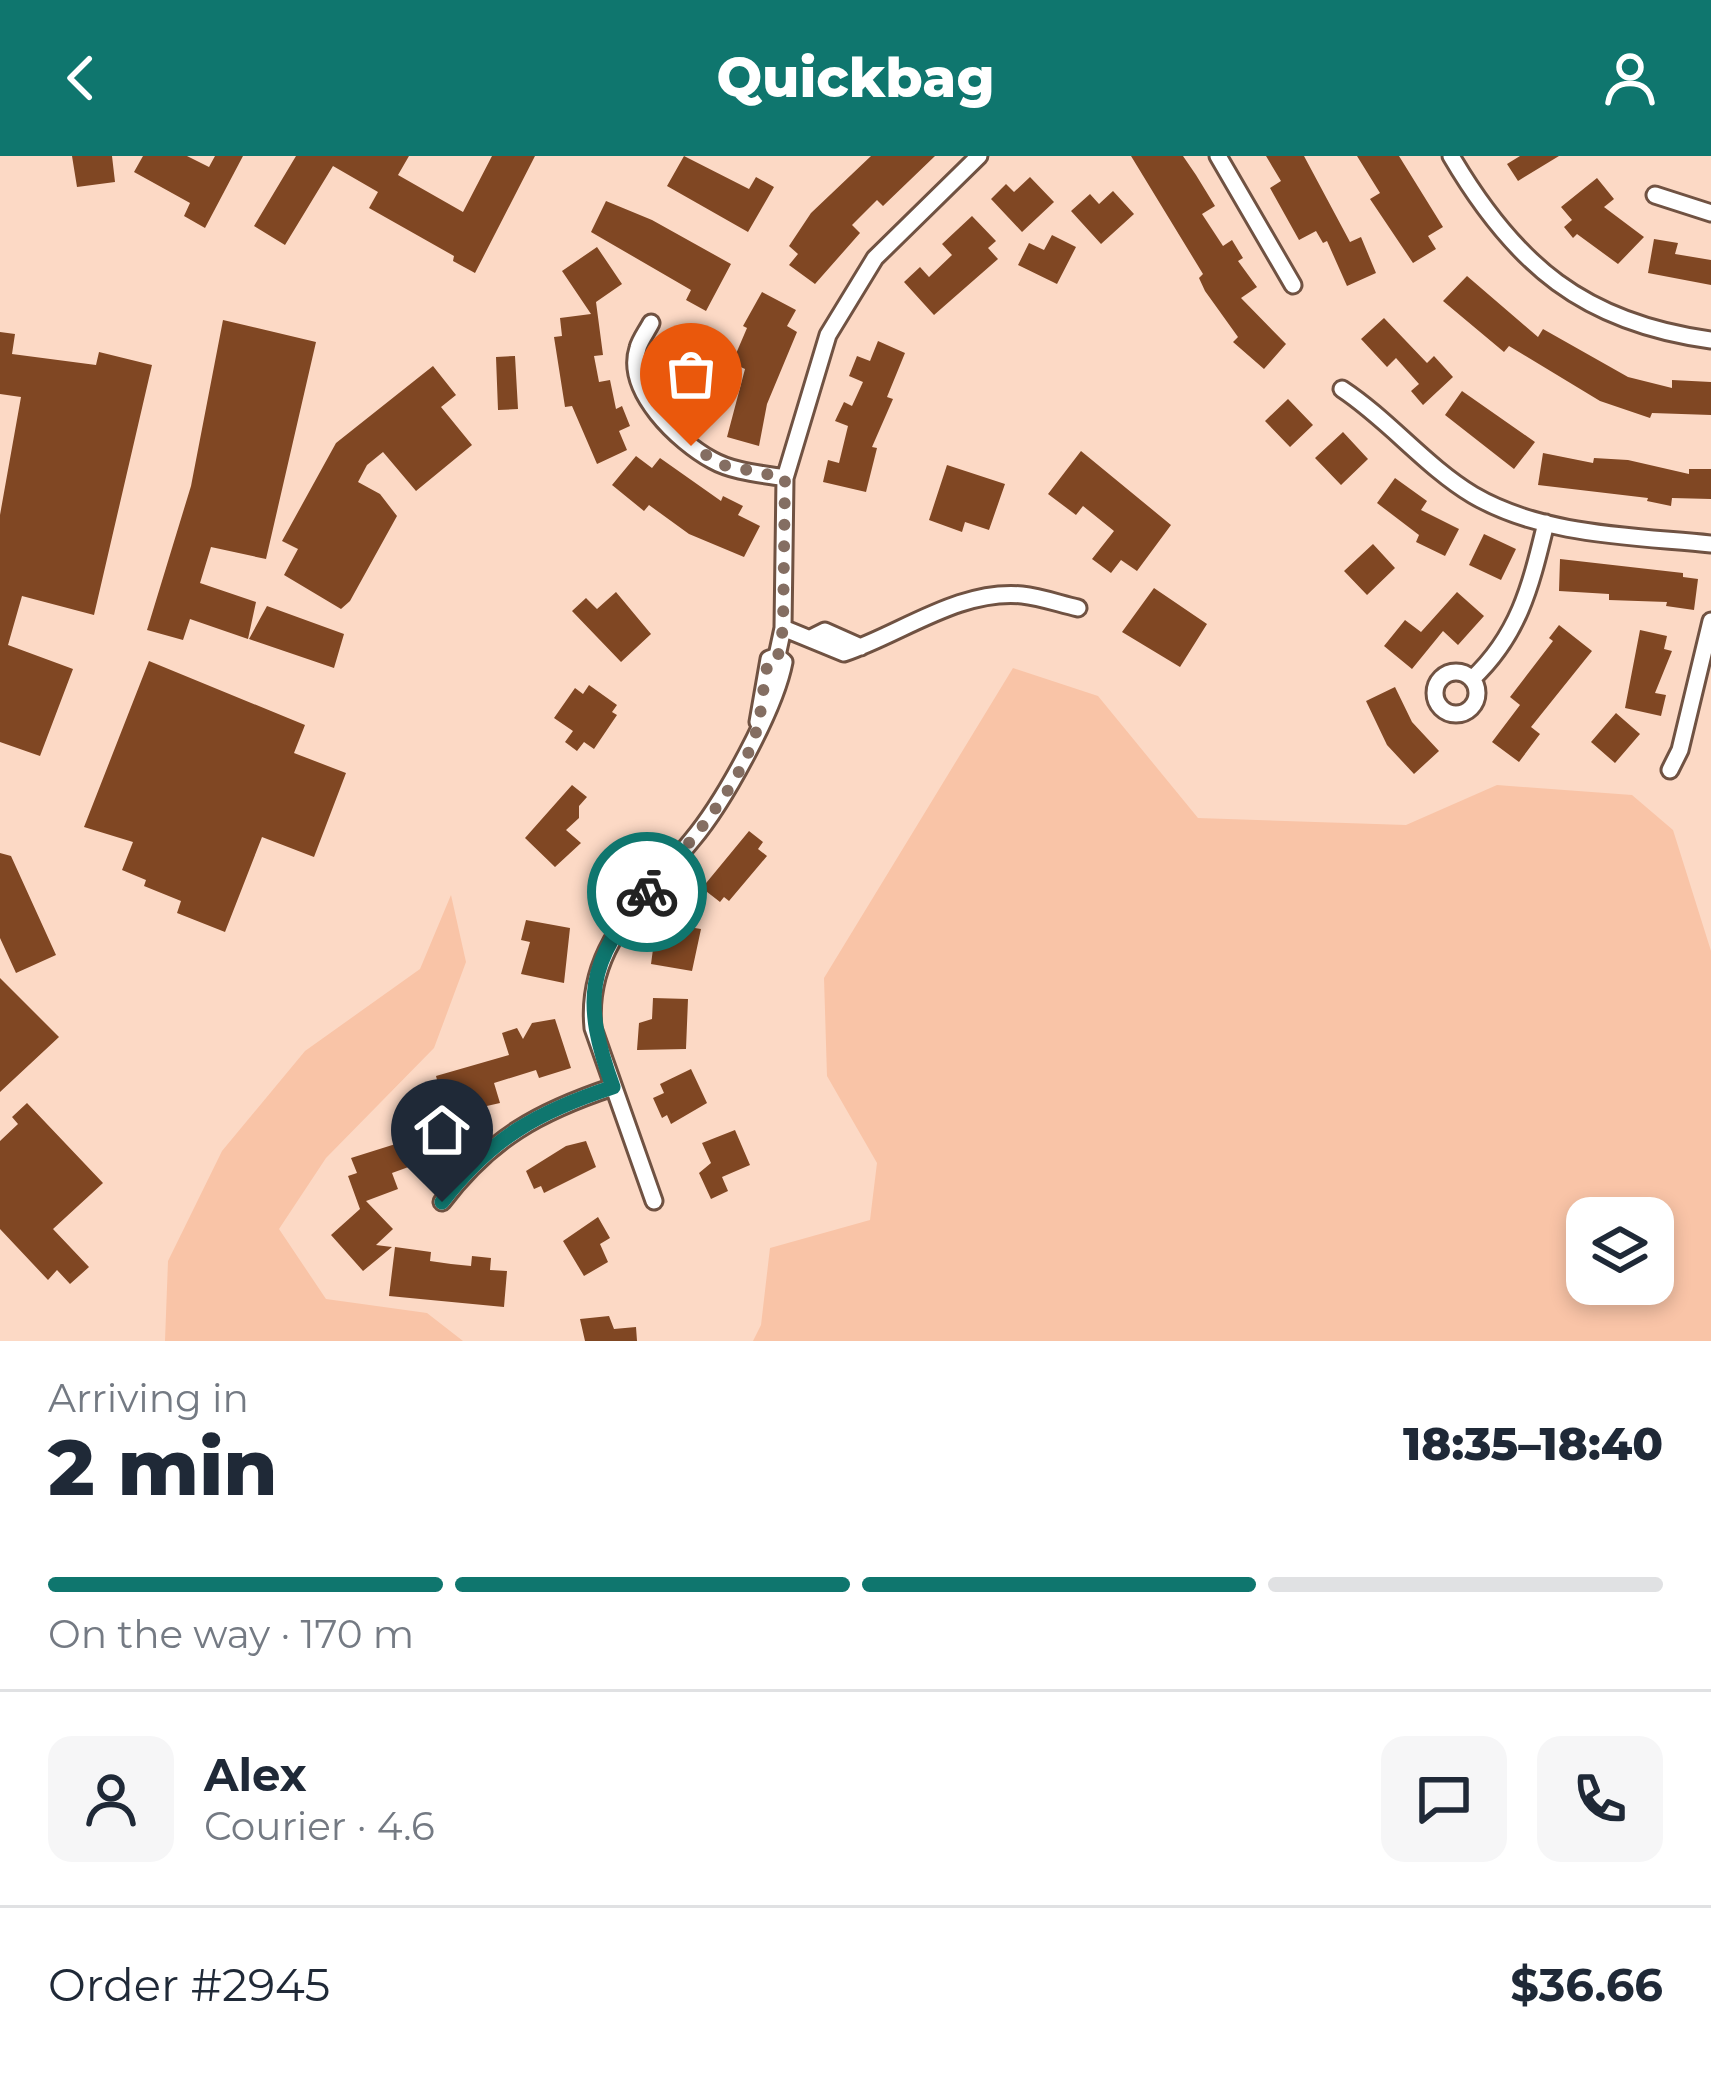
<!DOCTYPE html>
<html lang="en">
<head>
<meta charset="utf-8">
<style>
  :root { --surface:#fff; --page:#f6f6f7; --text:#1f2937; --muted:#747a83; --line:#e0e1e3; --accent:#0f766e }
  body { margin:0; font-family:Montserrat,sans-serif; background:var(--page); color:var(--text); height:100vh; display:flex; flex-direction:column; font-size:45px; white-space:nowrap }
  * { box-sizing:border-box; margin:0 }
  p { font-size:39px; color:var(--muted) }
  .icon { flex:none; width:66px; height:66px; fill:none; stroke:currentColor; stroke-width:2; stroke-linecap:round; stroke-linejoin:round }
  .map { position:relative; height:1185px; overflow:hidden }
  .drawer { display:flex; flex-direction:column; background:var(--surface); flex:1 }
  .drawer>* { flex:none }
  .buttons { position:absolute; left:1566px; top:1041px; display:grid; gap:24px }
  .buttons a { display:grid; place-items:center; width:108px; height:108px; border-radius:24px; background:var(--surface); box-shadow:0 6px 18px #0003; font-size:60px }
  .pin { position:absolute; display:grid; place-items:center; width:102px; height:102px; color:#fff; margin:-123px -51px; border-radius:50% 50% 50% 0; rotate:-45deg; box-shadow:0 0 12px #0007 }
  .pin .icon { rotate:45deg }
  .courier { position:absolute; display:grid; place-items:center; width:120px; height:120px; margin:-60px; border:9px solid #0f766e; border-radius:50%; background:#fff; color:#222; box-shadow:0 3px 15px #0007 }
  .overview em { font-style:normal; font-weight:800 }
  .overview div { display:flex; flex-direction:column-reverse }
  .overview { display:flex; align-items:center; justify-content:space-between; height:204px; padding:0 48px }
  h1 { font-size:78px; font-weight:800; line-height:90px }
  .bar { display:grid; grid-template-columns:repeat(4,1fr); gap:18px 12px; align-content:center; height:144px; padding:0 48px }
  .bar i { height:15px; border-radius:9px; background:var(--line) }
  .bar .selected { background:var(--accent) }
  .bar p { grid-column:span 4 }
  .line { display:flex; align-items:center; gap:30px; padding:0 48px; border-top:3px solid var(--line) }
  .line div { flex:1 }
  .round { display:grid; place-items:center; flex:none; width:126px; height:126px; border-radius:24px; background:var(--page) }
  header { display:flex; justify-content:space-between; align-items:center; height:156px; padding:0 48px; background:var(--accent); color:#fff; font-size:54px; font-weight:800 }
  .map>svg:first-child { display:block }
</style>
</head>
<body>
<header><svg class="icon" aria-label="back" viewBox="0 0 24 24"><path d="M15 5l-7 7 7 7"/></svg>Quickbag<svg class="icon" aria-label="person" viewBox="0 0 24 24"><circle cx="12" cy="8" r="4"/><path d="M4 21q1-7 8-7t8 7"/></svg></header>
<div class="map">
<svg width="1711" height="1185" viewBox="0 0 1711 1185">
  <rect width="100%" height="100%" fill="#fcd9c5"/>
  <!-- green -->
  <path fill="#f9c4a7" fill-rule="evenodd" d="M1013,512L1098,540L1198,662L1406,669L1497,629L1632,639L1673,674L1711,795V1185H753L761,1169L770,1092L870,1064L877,1007L827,920L824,822ZM1653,1062V1128H1587V1062Z
    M451,739L466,806L434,892L326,1002L279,1073L326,1143L427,1157L463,1185H165L168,1105L222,995L305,895L420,813Z"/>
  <!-- building -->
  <path fill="#804723" d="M72,0H112L115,26L77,31Z
    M143,0H187L209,11L215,0H243L205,72L184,60L190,47L134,16Z
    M296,0H409L398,19L463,56L492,0H535L475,117L453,105L454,100L369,52L378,36L333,10L285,89L254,70Z
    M684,0L749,33L756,21L774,31L748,76L667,30Z
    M871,0H935L883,50L877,44L852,69L860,77L815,128L789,109L798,98L789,90L811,57Z
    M1131,0H1183L1196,19L1215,50L1202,58L1223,90L1232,84L1243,102L1238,105L1257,131L1241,142L1286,188L1264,213L1233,186L1238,181L1205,135L1199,122L1203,118Z
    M1266,0H1304L1350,86L1361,81L1376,117L1347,130L1327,85L1323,87L1316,75L1299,84L1270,32L1281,25Z
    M1357,0H1399L1443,71L1428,80L1436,93L1413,107L1370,43L1380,37Z
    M1520,0H1559L1518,25L1507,8Z
    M1030,21L1054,46L1022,76L991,43L1006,28L1014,36Z
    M1597,22L1614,43L1604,51L1644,81L1618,108L1577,78L1573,82L1564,71L1572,64L1561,51Z
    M1113,35L1134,58L1101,88L1071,55L1090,38L1099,48Z
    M606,45L652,64L731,108L706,155L686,144L691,134L591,76Z
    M972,60L996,85L988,92L998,103L934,159L904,126L920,111L929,121L952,99L942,88Z
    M1052,79L1076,91L1057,128L1018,109L1029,87L1044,94Z
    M1654,83L1678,87L1675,98L1711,104V129L1648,117Z
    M597,91L622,128L596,146L603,199L594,200L599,226L610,224L616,253L622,250L630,270L619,275L627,294L597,308L572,250L565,251L554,181L562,180L560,162L591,158L562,115Z
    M1467,120L1538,181L1543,173L1628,221L1672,232V224L1711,226V259L1652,257L1650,262L1600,245L1509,190L1504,196L1443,145Z
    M762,136L796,154L787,170L797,176L767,248L759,290L727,281L745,213L732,207L747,172L743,170Z
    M1384,162L1427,207L1434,200L1453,221L1423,249L1411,235L1419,228L1396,202L1387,211L1361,183Z
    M223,164L316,186L266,403L211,391L200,427L256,446L248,483L190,463L183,484L147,474L191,330Z
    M0,176L15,178L12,198L96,209L99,196L152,209L94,459L22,440L8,489L73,513L40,600L0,586V359L21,241L0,238Z
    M878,185L905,197L887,241L893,243L872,291L877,292L866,336L823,326L828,304L839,307L848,270L835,265L844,246L852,250L863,226L849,220L857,200L870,205Z
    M515,200L518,253L498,254L496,201Z
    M696,200L721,233L694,253L670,221Z
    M433,210L456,239L441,251L472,289L416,335L383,296L367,309L358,326L380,338L397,360L350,445L341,453L284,419L298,393L282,385L336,287Z
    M1462,235L1535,286L1514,313L1445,259Z
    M1288,243L1313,269L1290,291L1265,265Z
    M1343,276L1368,303L1341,329L1315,302Z
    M1081,295L1171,369L1137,415L1121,404L1111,417L1092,403L1114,375L1083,350L1076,359L1048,338Z
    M1543,297L1593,307L1594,302L1628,304L1689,318V313H1711V343L1672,342L1671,350L1647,345L1648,342L1538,329Z
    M636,300L652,312L660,302L721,345L723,340L743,350L738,359L760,370L744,401L689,378L649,349L644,355L612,329Z
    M947,309L1005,328L989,374L965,366L962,376L929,364Z
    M1395,322L1427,345L1421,354L1459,373L1445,400L1416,386L1419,379L1377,347Z
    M1484,378L1516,393L1501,424L1469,409Z
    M1373,388L1395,412L1367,439L1344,415Z
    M1560,403L1683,417V421L1698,423L1694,454L1666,450L1667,446L1609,444V438L1559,435Z
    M1154,432L1207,468L1180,511L1122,476Z
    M616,436L651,478L621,506L572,455L586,442L597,453Z
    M1457,436L1484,460L1458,489L1443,475L1412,513L1384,490L1405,464L1421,476Z
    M267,450L344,478L334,512L249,483Z
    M1559,469L1592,495L1531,571L1540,578L1519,606L1492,586L1520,549L1510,541L1553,485L1549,482Z
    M1640,474L1667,480L1664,493L1672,495L1655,537L1666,539L1661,560L1625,552Z
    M149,505L305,569L294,597L346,617L314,701L262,681L225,776L177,757L181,745L144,730L146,724L122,714L133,686L84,671Z
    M589,529L617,549L612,556L617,559L594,593L584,586L577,595L565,586L573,575L554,562L575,532L583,538Z
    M1395,531L1412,566L1439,595L1414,618L1387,589L1366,545Z
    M1616,557L1640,578L1615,607L1591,586Z
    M572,629L587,641L579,650V662L566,674L581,687L555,711L525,682Z
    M749,675L763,686L758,693L767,700L729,745L724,741L720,746L702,732Z
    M0,697L11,700L56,799L16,817L0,782Z
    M526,764L570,772L564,827L521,818L530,786L521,784Z
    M670,768L701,773L692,815L651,808L654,786L665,788Z
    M0,822L59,881L0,936Z
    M653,842L688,843L686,893L637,894L639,867L652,863Z
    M555,863L571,912L539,922L536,914L494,927L500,947L478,952L480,961L449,969L436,920L509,899L502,877L517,872L523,883L532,867Z
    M691,913L707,947L671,968L667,959L662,962L653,942L664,937L660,928Z
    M27,947L103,1027L53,1073L89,1111L70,1128L57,1114L48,1124L0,1073V985L18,968L12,961Z
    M735,974L750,1009L722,1021L728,1035L711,1043L699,1017L711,1007L702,987Z
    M421,980L427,995L411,1001L414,1009L392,1017L398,1033L366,1045L393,1073L376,1089L392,1091L363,1115L331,1079L360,1053L348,1020L357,1017L351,1002Z
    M586,985L596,1011L544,1037L541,1030L534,1033L526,1015L566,990Z
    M598,1061L610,1082L600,1088L608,1106L584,1120L563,1085Z
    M395,1091L431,1096L430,1105L451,1108L471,1110L472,1100L491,1102L490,1114L507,1115L504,1151L389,1140Z
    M609,1160L614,1173L636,1171L637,1185H585L580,1163Z"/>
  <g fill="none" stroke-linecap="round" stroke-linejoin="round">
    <defs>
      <path id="street" d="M1218,0L1293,129
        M1451,0C1515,109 1584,167 1711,184
        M1655,39L1711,57
        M651,167C647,175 640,184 638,192C624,235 679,286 712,304C733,316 762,318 785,322
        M1342,233C1389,264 1425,310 1473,339C1543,380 1633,380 1711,388
        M783,472L844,497C901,478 959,433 1022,439C1041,441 1060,448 1078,452
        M813,481L825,475L861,491
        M1435 537a21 21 0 1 1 42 0a21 21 0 1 1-42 0Z
        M1472,523C1520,478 1531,428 1546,367
        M758,566L769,503L777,500
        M1670,614L1680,594L1711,465
        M654,1045L593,872C585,790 645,742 692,684C724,646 775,553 784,506L777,500L783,472L785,322L828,179L875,102L979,0
        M442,1046C491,982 538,956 613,931"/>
    </defs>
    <!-- street casing -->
    <use href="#street" stroke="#705242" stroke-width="21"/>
    <!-- street -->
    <use href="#street" stroke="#fff" stroke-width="15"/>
  </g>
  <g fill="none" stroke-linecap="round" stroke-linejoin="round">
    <!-- done -->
    <path stroke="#846e62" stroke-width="12" stroke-dasharray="0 21.6" d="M647,736C686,691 743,629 758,569C763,547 763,525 769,503L778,500L783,472L785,322L723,309L691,290"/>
    <!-- route -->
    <path stroke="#0f766e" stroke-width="15" d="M442,1046C491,982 537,956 613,931C582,846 586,806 647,736"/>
  </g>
</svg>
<div class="buttons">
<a><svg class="icon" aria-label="layers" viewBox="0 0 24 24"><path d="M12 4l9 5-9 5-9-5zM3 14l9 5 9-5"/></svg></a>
</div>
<div class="pin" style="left:691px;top:290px;background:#ea580c"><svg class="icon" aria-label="bag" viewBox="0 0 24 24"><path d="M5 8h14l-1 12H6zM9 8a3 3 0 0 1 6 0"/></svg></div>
<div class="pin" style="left:442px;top:1046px;background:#1f2937"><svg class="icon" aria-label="home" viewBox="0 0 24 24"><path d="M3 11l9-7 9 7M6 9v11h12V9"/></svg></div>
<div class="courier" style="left:647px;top:736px"><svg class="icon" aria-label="bike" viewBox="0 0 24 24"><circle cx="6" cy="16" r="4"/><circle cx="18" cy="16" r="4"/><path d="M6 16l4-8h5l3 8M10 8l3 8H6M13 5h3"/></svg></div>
</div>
<section class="drawer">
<div class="overview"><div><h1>2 min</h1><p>Arriving in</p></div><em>18:35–18:40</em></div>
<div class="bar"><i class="selected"></i><i class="selected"></i><i class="selected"></i><i></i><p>On the way · 170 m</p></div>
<div class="line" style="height:216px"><a class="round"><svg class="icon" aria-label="person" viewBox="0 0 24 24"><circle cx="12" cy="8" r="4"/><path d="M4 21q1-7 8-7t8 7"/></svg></a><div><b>Alex</b><p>Courier · 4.6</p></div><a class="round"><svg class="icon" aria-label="chat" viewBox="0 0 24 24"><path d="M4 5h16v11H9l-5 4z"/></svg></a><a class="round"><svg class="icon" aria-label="phone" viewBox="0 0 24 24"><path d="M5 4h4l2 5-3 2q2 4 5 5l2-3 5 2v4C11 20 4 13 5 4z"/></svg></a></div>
<div class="line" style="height:156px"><div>Order #2945</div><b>$36.66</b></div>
</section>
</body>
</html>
